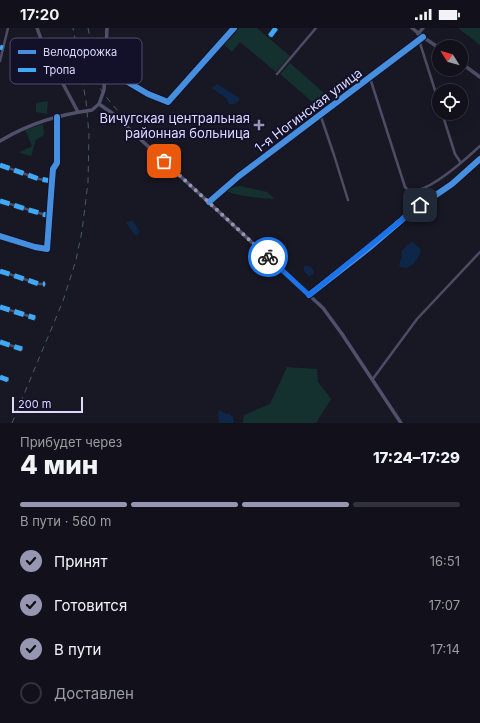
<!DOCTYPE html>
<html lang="ru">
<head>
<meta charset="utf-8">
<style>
  :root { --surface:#12111b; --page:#1b1a24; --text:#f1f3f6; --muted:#9c9da3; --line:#31313a; --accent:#9796b2 }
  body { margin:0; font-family:Inter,sans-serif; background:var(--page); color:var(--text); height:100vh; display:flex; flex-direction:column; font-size:15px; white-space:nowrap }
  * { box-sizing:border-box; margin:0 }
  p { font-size:13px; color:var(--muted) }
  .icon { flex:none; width:22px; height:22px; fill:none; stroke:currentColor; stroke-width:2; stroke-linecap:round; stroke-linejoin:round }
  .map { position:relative; height:395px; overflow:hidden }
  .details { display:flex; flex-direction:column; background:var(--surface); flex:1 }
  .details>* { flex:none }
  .needle { width:26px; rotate:307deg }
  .buttons { position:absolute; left:432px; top:12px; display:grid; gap:8px }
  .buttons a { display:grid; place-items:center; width:36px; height:36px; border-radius:50%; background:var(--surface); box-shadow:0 4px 16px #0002,0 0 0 1px var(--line); font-size:20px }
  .scale { position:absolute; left:12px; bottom:10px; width:71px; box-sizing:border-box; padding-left:4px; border:2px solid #dbdaff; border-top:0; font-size:11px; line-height:14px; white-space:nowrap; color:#dbdaff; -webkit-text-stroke:3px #13112a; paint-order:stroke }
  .pin { position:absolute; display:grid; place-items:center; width:34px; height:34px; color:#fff; margin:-17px; border-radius:8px; box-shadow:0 2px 6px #0006 }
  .courier { position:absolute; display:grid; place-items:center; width:40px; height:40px; margin:-20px; border:3px solid #1a73e8; border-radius:50%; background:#fff; color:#222; box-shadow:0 1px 5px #0007 }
  .head em { font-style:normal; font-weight:800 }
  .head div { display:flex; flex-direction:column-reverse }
  .head { display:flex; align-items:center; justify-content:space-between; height:68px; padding:0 20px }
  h1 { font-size:26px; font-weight:800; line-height:30px }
  .bar { display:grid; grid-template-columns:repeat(4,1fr); gap:6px 4px; align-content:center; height:48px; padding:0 20px }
  .bar i { height:5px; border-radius:3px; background:var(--line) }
  .bar .active { background:var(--accent) }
  .bar p { grid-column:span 4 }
  ol { padding:0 20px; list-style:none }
  li { display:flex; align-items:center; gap:12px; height:44px }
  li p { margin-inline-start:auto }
  li .icon { padding:4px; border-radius:50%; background:var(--accent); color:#111; stroke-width:4 }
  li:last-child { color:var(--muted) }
  li i { width:22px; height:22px; border:2px solid var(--line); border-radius:50% }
  .status { display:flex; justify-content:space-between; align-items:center; height:28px; padding:0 20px; background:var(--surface); direction:ltr }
  .status svg { height:11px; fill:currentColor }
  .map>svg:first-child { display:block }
</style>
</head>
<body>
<div class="status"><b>17:20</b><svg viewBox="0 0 49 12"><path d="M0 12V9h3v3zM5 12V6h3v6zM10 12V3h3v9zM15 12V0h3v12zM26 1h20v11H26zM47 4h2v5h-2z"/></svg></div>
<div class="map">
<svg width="480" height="395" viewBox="0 0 480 395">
  <rect width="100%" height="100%" fill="#181724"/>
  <!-- green -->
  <path fill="#14302f" d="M237,0H257L290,28L276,44L240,14L232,24L223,16Z
    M458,0H480V17Z
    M290,35L331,71L319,80L280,46Z
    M48,73L47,86L36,84V75Z
    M43,96L44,107L36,112L31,128L20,125V124L32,118L25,102Z
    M240,158L267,164L274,170L272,171C262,170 235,168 227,163L229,160Z
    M287,339L317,341L318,354L331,371L316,395H243L244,387L270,376Z"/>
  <!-- water -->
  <path fill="#0e2749" d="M217,56L239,70V73L234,76H229L227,71L212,60Z
    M130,193H133L140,204L136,208L127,196L126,194Z
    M413,214L421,222C420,226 419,228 417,231C412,238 408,242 399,238L402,228V223L407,217Z
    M304,238C310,237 313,240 314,245L312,247L309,248L304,243Z
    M220,382L224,385L230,386L231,388H233L234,395H219L218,384Z"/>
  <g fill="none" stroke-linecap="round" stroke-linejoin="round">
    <!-- minor -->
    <path stroke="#4c4d65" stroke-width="2.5" d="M270,8L276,0
      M419,12L439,75
      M0,33L8,0
      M105,40L148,66L168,74L234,0
      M277,46L316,0
      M370,50L405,159L409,163C428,166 466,131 480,118
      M442,85L455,126L461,135
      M320,86L334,127L348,172
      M0,137L39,151L52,153
      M0,173L49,188
      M209,174L239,148L423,9
      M0,208L35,219L47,221L52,153L53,141L57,135V89
      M0,243L39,256H45
      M309,267L369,220L411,184L452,156L480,131
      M0,279L35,290
      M0,314L22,321
      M0,349L8,352
      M372,352L417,291L480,224"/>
    <!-- tertiary -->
    <path stroke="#4c4d65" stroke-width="3.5" d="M37,0L45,22L78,84
      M412,0L423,9L439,20
      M418,6L423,0
      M461,35L480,49"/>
    <!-- secondary -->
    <path stroke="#4f506b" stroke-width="3.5" d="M99,76L112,85L323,280L342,306L401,395
      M0,113C30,95 58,87 92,82L99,76L104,62L107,0"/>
    <!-- rail -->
    <path stroke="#445d6d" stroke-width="1" stroke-dasharray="6 5" stroke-linecap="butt" d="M88,0L97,44L100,55
      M81,21C93,54 106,72 131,96
      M12,395L63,273L76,232L82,203L88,154L89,106L86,73L73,0"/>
    <!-- quiet -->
    <path stroke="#3fa9f5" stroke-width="5" stroke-dasharray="10 5" stroke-linecap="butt" d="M270,8L276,0
      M0,19L3,20
      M0,137L39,151L52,153
      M0,173L49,188
      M0,243L39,256H45
      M0,279L35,290
      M0,314L22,321
      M0,349L8,352"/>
    <defs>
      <path id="cycleway" d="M104,40L148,66L168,74L234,0
        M209,174L239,148L423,9
        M0,208L35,219L47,221L52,153L53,141L57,135V89
        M309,267L369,220L411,184L452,156L480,131"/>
    </defs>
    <!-- cycleway casing -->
    <use href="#cycleway" stroke="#13112a" stroke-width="8"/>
    <!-- cycleway -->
    <use href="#cycleway" stroke="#468fdf" stroke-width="6"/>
  </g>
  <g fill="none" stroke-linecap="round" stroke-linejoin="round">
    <!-- done -->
    <path stroke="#9796b2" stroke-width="4" stroke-dasharray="0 7.2" d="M164,133L268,229"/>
    <!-- route -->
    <path stroke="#1a73e8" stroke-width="5" d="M268,229L309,267L420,177"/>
  </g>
  <!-- markers -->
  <path fill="#9796b2" stroke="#13112a" stroke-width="1.5" d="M257 91h4v4h4v4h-4v4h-4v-4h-4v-4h4z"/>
  <g text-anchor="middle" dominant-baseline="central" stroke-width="4" stroke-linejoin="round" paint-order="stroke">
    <!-- street labels -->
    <g font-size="13" fill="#dbdaff" stroke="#13112a">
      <text transform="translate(308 82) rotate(-37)">1-я Ногинская улица</text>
    </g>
    <!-- poi labels -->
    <g font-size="13" fill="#dbdaff" stroke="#13112a" text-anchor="end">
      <text x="250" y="90">Вичугская центральная<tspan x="250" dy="15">районная больница</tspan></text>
    </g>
  </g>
  <!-- legend -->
  <rect x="10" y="10" width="132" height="46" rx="6" fill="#13112a" stroke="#4f4d6a" stroke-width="1"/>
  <rect x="18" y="22" width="18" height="4" fill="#468fdf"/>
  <rect x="18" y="40" width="18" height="4" fill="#3fa9f5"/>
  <g font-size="11" fill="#dbdaff">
    <text x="43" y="28">Велодорожка</text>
    <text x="43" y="46">Тропа</text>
  </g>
</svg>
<div class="buttons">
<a><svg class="needle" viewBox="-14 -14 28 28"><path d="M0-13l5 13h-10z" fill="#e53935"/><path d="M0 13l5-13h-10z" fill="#9c9da3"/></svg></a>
<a><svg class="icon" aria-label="locate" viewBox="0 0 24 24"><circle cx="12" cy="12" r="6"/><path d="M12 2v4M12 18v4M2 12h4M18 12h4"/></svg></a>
</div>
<div class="scale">200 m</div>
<div class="pin" style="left:164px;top:133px;background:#ea580c"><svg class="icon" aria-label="bag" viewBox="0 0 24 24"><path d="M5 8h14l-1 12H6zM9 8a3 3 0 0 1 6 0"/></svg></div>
<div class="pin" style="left:420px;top:177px;background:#1f2937"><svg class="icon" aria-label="home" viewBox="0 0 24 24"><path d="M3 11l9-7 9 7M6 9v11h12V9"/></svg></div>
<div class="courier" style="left:268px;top:229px"><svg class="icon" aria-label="bike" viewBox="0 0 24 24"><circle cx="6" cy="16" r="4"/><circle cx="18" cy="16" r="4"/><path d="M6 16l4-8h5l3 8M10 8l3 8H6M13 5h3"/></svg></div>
</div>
<section class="details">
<div class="head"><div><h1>4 мин</h1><p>Прибудет через</p></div><em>17:24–17:29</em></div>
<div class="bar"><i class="active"></i><i class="active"></i><i class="active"></i><i></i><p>В пути · 560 m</p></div>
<ol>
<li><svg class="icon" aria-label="check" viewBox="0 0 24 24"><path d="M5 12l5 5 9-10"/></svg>Принят<p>16:51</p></li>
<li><svg class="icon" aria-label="check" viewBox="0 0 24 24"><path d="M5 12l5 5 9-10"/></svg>Готовится<p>17:07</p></li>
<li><svg class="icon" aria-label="check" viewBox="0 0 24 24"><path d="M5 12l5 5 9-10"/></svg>В пути<p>17:14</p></li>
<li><i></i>Доставлен</li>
</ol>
</section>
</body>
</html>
